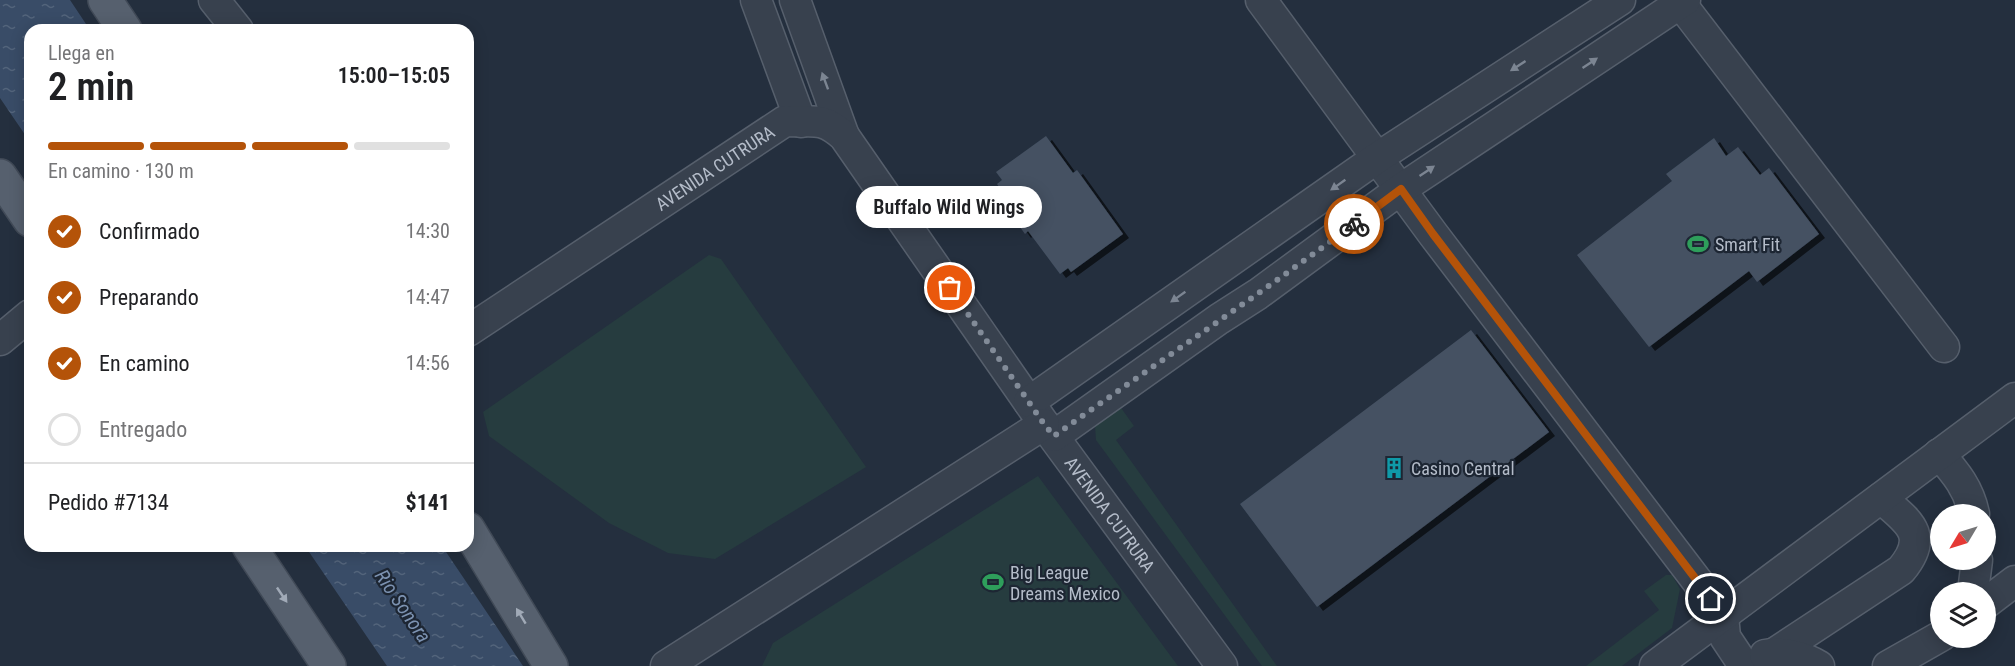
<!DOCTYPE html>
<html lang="es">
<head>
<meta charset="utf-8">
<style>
  :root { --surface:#fff; --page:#f2f2f2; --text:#202124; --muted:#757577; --line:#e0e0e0; --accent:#b45309 }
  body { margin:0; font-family:"Roboto Condensed",sans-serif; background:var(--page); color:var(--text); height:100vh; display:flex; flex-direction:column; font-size:22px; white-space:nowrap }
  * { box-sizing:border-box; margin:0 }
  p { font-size:20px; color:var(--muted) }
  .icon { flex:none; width:33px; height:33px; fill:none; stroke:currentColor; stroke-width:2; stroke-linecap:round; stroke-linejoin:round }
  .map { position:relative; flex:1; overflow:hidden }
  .side { position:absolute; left:24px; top:24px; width:450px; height:528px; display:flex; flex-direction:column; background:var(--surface); border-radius:18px; box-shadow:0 3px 15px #0003 }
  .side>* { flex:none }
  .needle { width:39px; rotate:232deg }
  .tools { position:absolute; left:1930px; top:504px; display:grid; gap:12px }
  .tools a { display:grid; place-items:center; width:66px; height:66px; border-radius:50%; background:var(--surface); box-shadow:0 3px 15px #0003; font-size:30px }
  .pin { position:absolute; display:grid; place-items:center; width:51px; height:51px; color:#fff; margin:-26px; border:3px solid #fff; border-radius:50%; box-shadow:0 2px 6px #0007 }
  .courier { position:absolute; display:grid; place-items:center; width:60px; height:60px; margin:-30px; border:4px solid #b45309; border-radius:50%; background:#fff; color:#222; box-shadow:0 2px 8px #0007 }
  .bubble { position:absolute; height:42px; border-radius:21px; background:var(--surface); box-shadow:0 3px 15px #0003; font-size:20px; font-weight:600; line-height:42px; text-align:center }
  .summary em { font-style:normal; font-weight:600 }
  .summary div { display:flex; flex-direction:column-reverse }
  .summary { display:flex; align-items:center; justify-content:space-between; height:102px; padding:0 24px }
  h1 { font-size:39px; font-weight:600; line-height:45px }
  .bar { display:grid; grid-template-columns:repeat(4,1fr); gap:9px 6px; align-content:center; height:72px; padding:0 24px }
  .bar i { height:8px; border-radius:4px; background:var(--line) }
  .bar .active { background:var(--accent) }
  .bar p { grid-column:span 4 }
  .line { display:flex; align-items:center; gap:15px; padding:0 24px; border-top:2px solid var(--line) }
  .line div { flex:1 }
  ol { padding:0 24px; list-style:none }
  li { display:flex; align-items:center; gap:18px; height:66px }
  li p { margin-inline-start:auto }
  li .icon { padding:6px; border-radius:50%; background:var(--accent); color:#fff; stroke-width:4 }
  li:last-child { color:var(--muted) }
  li i { width:33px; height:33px; border:3px solid var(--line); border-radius:50% }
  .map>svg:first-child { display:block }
</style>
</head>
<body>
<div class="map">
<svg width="2015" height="666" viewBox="0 0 2015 666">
  <defs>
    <pattern id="water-ripples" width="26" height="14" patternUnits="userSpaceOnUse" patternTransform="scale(1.5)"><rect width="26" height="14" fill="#394c67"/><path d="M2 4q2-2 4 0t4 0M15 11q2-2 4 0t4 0" fill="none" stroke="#53647b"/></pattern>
    <filter id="shadow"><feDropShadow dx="6" dy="4" stdDeviation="0" flood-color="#0009"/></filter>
  </defs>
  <rect width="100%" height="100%" fill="#242f3e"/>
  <!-- green -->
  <path fill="#263c3f" d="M709,255L721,259L866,467L715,559L668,553L609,523L489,436L483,412Z
    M1119,405L1134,426L1116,440L1277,666H1262L1096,440L1095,425Z
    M1038,476L1178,666H762L773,643Z
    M1666,575H1672L1680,589L1672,628L1622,666H1586L1659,610L1644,591Z"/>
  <!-- water -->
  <path fill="url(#water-ripples)" d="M0,0H70L90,30H30V142L0,98Z
    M305,546H442L523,666H387Z"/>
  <!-- building -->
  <path fill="#455162" filter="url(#shadow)" d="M1046,136L1073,173L1077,170L1123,234L1071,272L1068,268L1060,274L1028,231L1025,234L1002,202L1007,198L997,184L1002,180L996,172Z
    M1714,138L1726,156L1738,147L1760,175L1769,168L1819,234L1757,282L1749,271L1649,347L1577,255L1672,181L1666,174Z
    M1471,330L1549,432L1317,607L1240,504Z"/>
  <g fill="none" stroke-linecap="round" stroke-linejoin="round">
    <defs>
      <g id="minor">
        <path d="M214,0L238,30"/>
        <path d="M756,0L801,122"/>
        <path d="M795,0L844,136"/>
        <path d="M1261,0L1433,234L1723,615L1725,637L1743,664"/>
        <path d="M1678,0L1944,347"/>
        <path id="s1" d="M468,331L785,121C813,123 820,115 844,136L1044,424L1222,666"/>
        <path d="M0,340L30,315"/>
        <path d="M1029,402L1377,158L1620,0"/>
        <path d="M1054,436L1219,319L1258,294L1401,189L1685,0"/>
        <path d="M1939,454C1956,473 1969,489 1974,514"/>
        <path d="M1973,592L1977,560"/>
        <path d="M1986,603L2015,581"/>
        <path d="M1775,653L1901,570C1931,534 1907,521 1881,498"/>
        <path d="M1765,655C1783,651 1804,657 1819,666"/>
        <path d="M666,666L1044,424"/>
        <path d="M1655,666L2015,398"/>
        <path d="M1888,666L1941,636"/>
      </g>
      <path id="major" d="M105,0L125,30
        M0,176L30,220
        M468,529L551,666
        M249,546L329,666"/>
    </defs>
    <!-- minor casing -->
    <use href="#minor" stroke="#565f6c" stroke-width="33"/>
    <!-- major casing -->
    <use href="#major" stroke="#414a57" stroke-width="36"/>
    <!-- minor -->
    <use href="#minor" stroke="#38414e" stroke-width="30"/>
    <!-- major -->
    <use href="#major" stroke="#56606e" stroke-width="33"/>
  </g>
  <!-- one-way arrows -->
  <defs><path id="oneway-solid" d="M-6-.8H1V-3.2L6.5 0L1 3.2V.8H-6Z" transform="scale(1.5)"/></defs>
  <g fill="#7c8592">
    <use href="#oneway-solid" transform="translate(1590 63) rotate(-34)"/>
    <use href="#oneway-solid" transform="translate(1518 66) rotate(147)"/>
    <use href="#oneway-solid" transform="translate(825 81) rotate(-110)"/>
    <use href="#oneway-solid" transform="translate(1427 171) rotate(-34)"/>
    <use href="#oneway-solid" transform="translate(1338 185) rotate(145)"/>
    <use href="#oneway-solid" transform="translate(1178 297) rotate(145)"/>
  </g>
  <g fill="#a1aab7">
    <use href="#oneway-solid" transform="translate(282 595) rotate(56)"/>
    <use href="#oneway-solid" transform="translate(521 616) rotate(-121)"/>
  </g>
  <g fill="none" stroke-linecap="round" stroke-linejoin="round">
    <!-- done -->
    <path stroke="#828b98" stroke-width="6" stroke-dasharray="0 10.8" d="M950,288L1044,424L1054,436C1154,365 1256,297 1354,224"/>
    <!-- route -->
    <path stroke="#b45309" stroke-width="8" d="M1354,224L1401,189L1433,234L1711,599"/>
  </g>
  <!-- icons -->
  <defs>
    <symbol id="stadium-bare" viewBox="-9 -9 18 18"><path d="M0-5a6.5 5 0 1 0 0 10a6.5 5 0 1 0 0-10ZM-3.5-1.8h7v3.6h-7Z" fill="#2e9e5b" stroke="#1d2633" stroke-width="2.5" paint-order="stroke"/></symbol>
    <symbol id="building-bare" viewBox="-9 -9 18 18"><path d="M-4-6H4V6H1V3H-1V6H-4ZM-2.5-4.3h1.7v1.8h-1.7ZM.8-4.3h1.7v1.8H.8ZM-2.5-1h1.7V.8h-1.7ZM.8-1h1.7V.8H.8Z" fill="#0f9aa8" stroke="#1d2633" stroke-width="2.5" paint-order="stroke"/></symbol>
  </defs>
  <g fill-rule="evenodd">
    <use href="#stadium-bare" x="1683" y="229" width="30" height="30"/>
    <use href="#building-bare" x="1379" y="453" width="30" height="30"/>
    <use href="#stadium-bare" x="978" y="567" width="30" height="30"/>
  </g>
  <g text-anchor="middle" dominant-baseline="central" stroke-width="4.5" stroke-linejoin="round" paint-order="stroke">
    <!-- street labels -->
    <g font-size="18" fill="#b4bcc9" stroke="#1d2633">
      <text stroke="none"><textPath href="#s1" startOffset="296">AVENIDA CUTRURA</textPath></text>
      <text stroke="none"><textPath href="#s1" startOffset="906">AVENIDA CUTRURA</textPath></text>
    </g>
    <!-- poi labels -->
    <g font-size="18" fill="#b4bcc9" stroke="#1d2633" text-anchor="start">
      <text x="1715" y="244">Smart Fit</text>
      <text x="1411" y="468">Casino Central</text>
      <text x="1010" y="572">Big League<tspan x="1010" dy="21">Dreams Mexico</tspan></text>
    </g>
    <!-- water labels -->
    <g font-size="20" font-style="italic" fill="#7c92b1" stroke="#1d2633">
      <text transform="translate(403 606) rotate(56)">Rio Sonora</text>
    </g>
  </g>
</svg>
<div class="tools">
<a><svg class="needle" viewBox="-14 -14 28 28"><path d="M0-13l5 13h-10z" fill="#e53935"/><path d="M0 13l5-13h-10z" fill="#757577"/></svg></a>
<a><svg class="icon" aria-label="layers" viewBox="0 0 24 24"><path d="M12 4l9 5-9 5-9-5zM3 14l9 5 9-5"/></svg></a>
</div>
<div class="pin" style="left:950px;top:288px;background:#ea580c"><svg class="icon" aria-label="bag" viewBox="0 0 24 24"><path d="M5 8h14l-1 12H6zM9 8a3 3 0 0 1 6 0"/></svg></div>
<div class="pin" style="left:1711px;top:599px;background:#1f2937"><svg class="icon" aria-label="home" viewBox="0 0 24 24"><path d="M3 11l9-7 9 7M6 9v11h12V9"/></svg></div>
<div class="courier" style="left:1354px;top:224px"><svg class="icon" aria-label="bike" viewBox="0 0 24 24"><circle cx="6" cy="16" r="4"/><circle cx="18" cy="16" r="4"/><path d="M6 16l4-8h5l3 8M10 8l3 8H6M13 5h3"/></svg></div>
<div class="bubble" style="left:856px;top:186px;width:186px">Buffalo Wild Wings</div>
<section class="side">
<div class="summary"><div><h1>2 min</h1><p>Llega en</p></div><em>15:00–15:05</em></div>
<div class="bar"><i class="active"></i><i class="active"></i><i class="active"></i><i></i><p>En camino · 130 m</p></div>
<ol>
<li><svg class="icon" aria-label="check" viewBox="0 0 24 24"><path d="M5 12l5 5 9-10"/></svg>Confirmado<p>14:30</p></li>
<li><svg class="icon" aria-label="check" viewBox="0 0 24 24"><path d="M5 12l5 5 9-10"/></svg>Preparando<p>14:47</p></li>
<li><svg class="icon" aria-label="check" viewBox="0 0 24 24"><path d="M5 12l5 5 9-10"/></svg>En camino<p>14:56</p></li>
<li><i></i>Entregado</li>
</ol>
<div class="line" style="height:78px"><div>Pedido #7134</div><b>$141</b></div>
</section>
</div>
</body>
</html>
